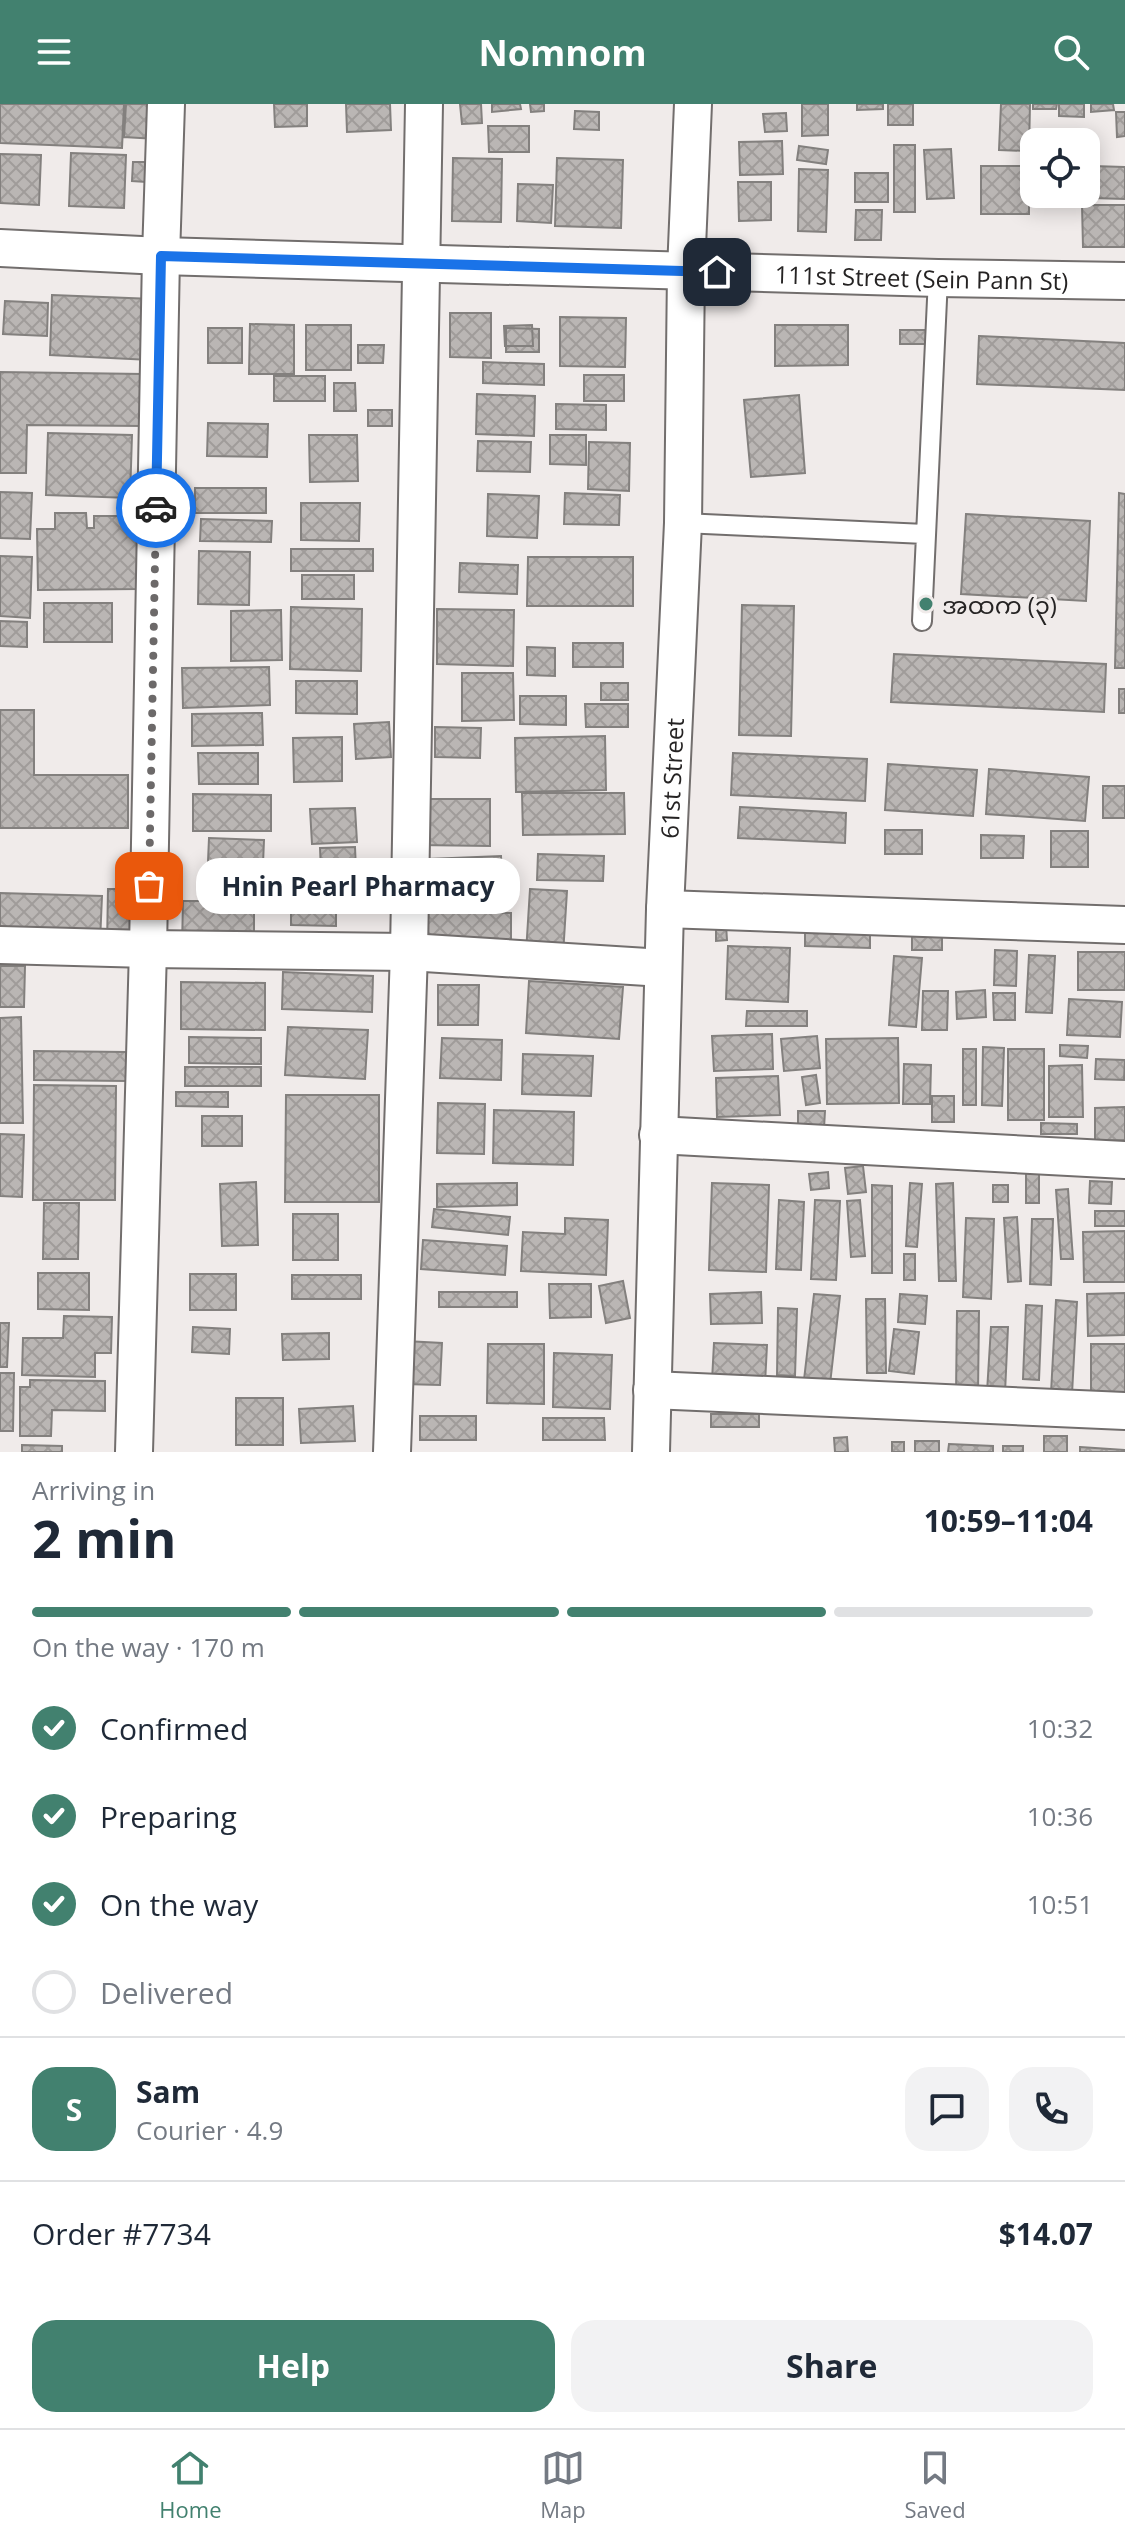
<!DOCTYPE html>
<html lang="en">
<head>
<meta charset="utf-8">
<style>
  :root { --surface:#fff; --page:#f2f2f3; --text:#1f2937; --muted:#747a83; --line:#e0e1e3; --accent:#42816f }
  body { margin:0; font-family:"Open Sans","Noto Sans Myanmar",sans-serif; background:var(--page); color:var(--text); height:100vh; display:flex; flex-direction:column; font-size:30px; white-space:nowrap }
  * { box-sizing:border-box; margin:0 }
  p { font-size:26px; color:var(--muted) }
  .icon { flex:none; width:44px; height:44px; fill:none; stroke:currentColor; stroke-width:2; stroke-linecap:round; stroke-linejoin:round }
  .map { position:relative; height:1348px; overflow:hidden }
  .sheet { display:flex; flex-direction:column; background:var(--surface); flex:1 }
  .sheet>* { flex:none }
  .fabs { position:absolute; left:1020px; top:24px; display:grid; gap:16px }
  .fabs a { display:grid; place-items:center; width:80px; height:80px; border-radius:16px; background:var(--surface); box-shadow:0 4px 20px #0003; font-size:40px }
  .pin { position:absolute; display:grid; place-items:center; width:68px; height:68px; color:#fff; margin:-34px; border-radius:16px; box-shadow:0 4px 12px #0006 }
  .courier { position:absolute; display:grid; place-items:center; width:80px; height:80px; margin:-40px; border:6px solid #1a73e8; border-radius:50%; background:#fff; color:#222; box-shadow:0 2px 10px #0007 }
  .bubble { position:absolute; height:56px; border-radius:24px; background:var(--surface); box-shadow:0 4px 20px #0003; font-size:26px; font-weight:700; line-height:56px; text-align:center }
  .headline em { font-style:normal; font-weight:700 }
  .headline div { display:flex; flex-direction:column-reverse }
  .headline { display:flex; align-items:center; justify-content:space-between; height:136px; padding:0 32px }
  h1 { font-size:52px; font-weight:700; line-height:60px }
  .bar { display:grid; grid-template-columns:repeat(4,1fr); gap:12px 8px; align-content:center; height:96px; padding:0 32px }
  .bar i { height:10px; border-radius:6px; background:var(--line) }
  .bar .active { background:var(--accent) }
  .bar p { grid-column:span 4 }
  .line { display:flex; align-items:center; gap:20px; padding:0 32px; border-top:2px solid var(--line) }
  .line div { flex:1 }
  .round { display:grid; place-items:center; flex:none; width:84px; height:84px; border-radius:24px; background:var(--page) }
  ol { padding:0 32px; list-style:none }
  li { display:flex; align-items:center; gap:24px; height:88px }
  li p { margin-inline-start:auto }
  li .icon { padding:8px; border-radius:50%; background:var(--accent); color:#fff; stroke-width:4 }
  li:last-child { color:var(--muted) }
  li i { width:44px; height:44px; border:4px solid var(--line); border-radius:50% }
  .button { display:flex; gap:16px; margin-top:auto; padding:16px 32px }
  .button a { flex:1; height:92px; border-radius:24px; background:var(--accent); color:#fff; font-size:32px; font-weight:700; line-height:92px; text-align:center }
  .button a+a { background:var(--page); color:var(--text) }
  header { display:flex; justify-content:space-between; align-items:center; height:104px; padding:0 32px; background:var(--accent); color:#fff; font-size:36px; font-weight:700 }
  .menu { display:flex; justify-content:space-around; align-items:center; height:112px; border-top:2px solid var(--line); background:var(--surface); font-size:22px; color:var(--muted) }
  .menu a { display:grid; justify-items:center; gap:4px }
  .menu .active { color:var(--accent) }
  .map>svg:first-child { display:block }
</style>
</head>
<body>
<header><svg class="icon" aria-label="menu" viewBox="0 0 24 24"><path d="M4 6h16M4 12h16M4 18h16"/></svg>Nomnom<svg class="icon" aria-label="search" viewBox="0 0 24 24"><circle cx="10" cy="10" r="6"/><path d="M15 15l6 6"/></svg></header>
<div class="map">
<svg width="1125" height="1348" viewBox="0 0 1125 1348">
  <defs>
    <pattern id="building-cross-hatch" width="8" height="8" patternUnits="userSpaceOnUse" patternTransform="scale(2)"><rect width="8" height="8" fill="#bab6b4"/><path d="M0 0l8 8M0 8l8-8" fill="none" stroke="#a09c9a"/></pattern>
  </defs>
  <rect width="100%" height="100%" fill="#f0ebea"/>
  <!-- building -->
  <path fill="url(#building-cross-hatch)" stroke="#83807e" stroke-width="2" d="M0,0H124L122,44L0,39Z
    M126,0H158L156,35L124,33Z
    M274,0H307V22L275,23Z
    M346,0H390L391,26L347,28Z
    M460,0H481L482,19L462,20Z
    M492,0H520L521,5L492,8Z
    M530,0H544V7L531,8Z
    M802,0H828V31L802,32Z
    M857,0H883V5L857,6Z
    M888,0H913V21H888Z
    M1001,0H1030L1029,47L999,46Z
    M1033,0H1057L1056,5H1033Z
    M1059,0H1084V13L1059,12Z
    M1091,0H1113L1114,6L1091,8Z
    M575,7L599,8V26L574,25Z
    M1116,8H1125V32L1117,33Z
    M786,9L787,27L765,28L763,10Z
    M488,22H529V48H489Z
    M782,37L783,70L740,71L739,38Z
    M894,41H915V108H894Z
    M799,42L828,46L826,60L797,56Z
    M951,45L954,94L927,95L924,46Z
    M71,49L126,51L124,104L69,102Z
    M0,50L41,51L39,101L0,99Z
    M453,54L502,55L501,118L452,117Z
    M557,54L623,56L621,124L555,122Z
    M133,58H147L146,78L132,77Z
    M981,62H1029V110H981Z
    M1092,62L1125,63V95L1092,94Z
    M799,65L828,66L826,128L798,127Z
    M855,69H888V98H855Z
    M738,78H771V116L739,117Z
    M518,80L553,81L551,119L517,117Z
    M1082,101H1125V143H1083Z
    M856,106H882L881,136H855Z
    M52,191L153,195L150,256L50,251Z
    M5,197L48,199L47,232L3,230Z
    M450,209H491V254L450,253Z
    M560,213L626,214L625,263L560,262Z
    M250,220L294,221V270H249Z
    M306,221H351V266H306Z
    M532,221L533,242H505L504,222Z
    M775,221H848V261L775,262Z
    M208,224H242V259H208Z
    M506,224L539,225V248H506Z
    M900,226H927V240H900Z
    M979,232L1125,239V286L977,280Z
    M358,241H384L383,259H358Z
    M483,258L544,260V281L483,279Z
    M0,268L143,270L142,322L27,321L26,369H0Z
    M584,271H624V297H584Z
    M274,272H325V297H274Z
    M334,279H355L356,307H334Z
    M477,290L535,292L534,332L476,330Z
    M799,291L805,369L751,373L744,296Z
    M556,300L606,301V326L556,325Z
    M368,306H392V322H368Z
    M208,319L268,320L267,353L207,352Z
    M48,329L132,331L130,394L46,391Z
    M309,331H357L358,377L310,378Z
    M550,331H586V361L550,360Z
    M478,337L531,338L530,368L477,367Z
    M589,338L630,339L629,387L588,385Z
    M195,384H266V409H195Z
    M0,388L32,389L30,435L0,434Z
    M565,389L620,391L619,421L564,420Z
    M1119,389L1125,390V564H1115Z
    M488,390L539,392L537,434L487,432Z
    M301,399H360L359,437L301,436Z
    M55,409H86L87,424H94V412H130V424H137L138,485L38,486L37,425H55Z
    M966,410L1090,417L1086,497L961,490Z
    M201,415L272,417L271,438L200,437Z
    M291,445H373V467H291Z
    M199,447L250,448L249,501L198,500Z
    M0,452L32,453L30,514L0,512Z
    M528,453H633V502H527Z
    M460,459L518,461L517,490L459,488Z
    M302,471H354V495H302Z
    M44,499H112V538H44Z
    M742,501L794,502L791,632L739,631Z
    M291,503L362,505L361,567L290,565Z
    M437,505L514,506L513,562L437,560Z
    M281,506L282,556L231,557V507Z
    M0,517L27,518V543L0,542Z
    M573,539H623V563H573Z
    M527,543L555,544V572L527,571Z
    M894,550L1106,560L1104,608L891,598Z
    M269,563L270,601L183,604L182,564Z
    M462,569H513L514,616L462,617Z
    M296,577H357V610L296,609Z
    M601,579H628V596H601Z
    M1119,585H1125V609H1119Z
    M520,592H566V621L520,620Z
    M585,600H628V623H586Z
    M0,606H34V671H128V724H0Z
    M262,609L263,641L192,642V610Z
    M389,618L391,653L356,655L354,620Z
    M435,623L481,624L480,654L435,653Z
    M605,632L606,686L516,688L515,634Z
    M342,633V677L294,678L293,634Z
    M198,649H258V680H199Z
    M733,649L867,655L865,697L731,691Z
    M888,660L977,666L973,712L885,706Z
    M989,665L1089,673L1085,717L986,710Z
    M1103,682H1125V714H1103Z
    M522,689H624L625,730L523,731Z
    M193,690L271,691V727H193Z
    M418,695H490V742L418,741Z
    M740,703L846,709L845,739L738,734Z
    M355,704L357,738L312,740L310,705Z
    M885,726H922V750H885Z
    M1051,727H1088V763H1051Z
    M981,731L1024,732L1023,754H981Z
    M209,734L264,736L263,760L208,758Z
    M355,743L356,766L321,767L320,744Z
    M538,750L604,752L603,777L537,776Z
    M501,752L503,795L430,799L428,755Z
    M257,767L258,789L207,791V768Z
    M108,785H131V842H107Z
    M530,785L567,787L563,851L526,849Z
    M0,789L102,792L100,838L0,835Z
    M183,797H254V842H182Z
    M291,797L336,798V822L291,821Z
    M417,808L511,809V844L416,843Z
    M716,821H726L727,836L716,837Z
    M805,825L870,827V844L805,842Z
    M912,828H942V846H912Z
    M728,842L790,844L788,898L726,895Z
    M995,846L1017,847L1016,882L994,881Z
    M1078,848H1125V886H1078Z
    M1029,851L1055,852L1052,909L1026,908Z
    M894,852L922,854L916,923L889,921Z
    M0,862H25L24,903H0Z
    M283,868L373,872L372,908L282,905Z
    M529,877L623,883L619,935L526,929Z
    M181,878L265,879V926L181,925Z
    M438,881H479L478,921H438Z
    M985,886L986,913L957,915L956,888Z
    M923,887H948L947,926H922Z
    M993,889H1015V916H994Z
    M1069,895L1122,898L1120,933L1067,931Z
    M747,907H807V922H746Z
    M21,913L23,1019H0V914Z
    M288,923L368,926L365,975L285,971Z
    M772,930L773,965L714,967L712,932Z
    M817,932L820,964L784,967L781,935Z
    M189,933L261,934V960L189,959Z
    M442,934L502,936L501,976L440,974Z
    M898,934L899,999L827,1000L826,935Z
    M1060,941L1088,942L1087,954L1060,952Z
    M983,943L1004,944L1002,1002L982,1001Z
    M963,945H976V1001H963Z
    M1008,945H1044V1016H1008Z
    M34,947L126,948V977L34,976Z
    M523,950L593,952L591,992L522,990Z
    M1096,955L1125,956L1124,976L1095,975Z
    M904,960L931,961L930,1000H903Z
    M1082,961L1083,1013H1049V962Z
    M185,963H261V982H185Z
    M816,971L820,999L806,1001L802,973Z
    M778,972L780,1011L717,1013L716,974Z
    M34,981L116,982L115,1096H33Z
    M176,988H228V1003L176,1002Z
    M286,991H379V1098H285Z
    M932,992H954V1018H932Z
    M438,999L485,1000L484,1050L437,1049Z
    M1125,1003V1036L1095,1037V1004Z
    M494,1006L574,1008L573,1061L493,1059Z
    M798,1007H825L824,1024H798Z
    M202,1012H242V1042H202Z
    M1041,1019L1077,1020V1030H1041Z
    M0,1030L24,1031L22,1093L0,1092Z
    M863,1062L866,1088L848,1090L845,1064Z
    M1026,1062H1039V1099H1026Z
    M828,1068L829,1084L811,1086L809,1070Z
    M1090,1077L1112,1078L1111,1100L1089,1099Z
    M256,1078L258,1141L222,1142L220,1080Z
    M517,1079V1101L437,1103V1080Z
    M712,1079L769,1081L766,1168L709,1166Z
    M910,1079L922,1080L917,1143L906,1142Z
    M953,1079L956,1177H939L936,1080Z
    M872,1081L892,1082V1169H872Z
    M993,1081H1008V1098H993Z
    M1068,1085L1073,1155H1061L1056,1086Z
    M779,1096L804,1098L801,1166L776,1165Z
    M815,1096L840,1097L836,1176L811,1175Z
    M860,1096L865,1152L851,1153L847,1097Z
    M44,1099H79L78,1155H43Z
    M434,1105L510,1113L508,1131L432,1123Z
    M1095,1107H1125V1122H1095Z
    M293,1110H338V1156H293Z
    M1017,1113L1021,1177L1008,1178L1004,1114Z
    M565,1114L608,1116L606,1171L521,1167L523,1128L565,1130Z
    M966,1114L994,1115L991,1195L963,1193Z
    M1032,1115H1053L1051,1181L1030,1180Z
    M1125,1127V1178H1084L1083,1128Z
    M423,1136L507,1142L505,1171L421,1165Z
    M904,1150H915V1176H904Z
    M38,1169H89V1206L38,1205Z
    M190,1170H236V1206H190Z
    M292,1171H361V1195H292Z
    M623,1177L630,1214L606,1219L599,1182Z
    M549,1180H591V1213L550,1214Z
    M439,1188H517V1203H439Z
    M761,1188L762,1219L711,1220L710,1190Z
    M1125,1189V1231L1088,1232L1087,1190Z
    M814,1190L840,1192L830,1280L804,1276Z
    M900,1190L927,1192L925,1220L898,1218Z
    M866,1195H885L886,1269H867Z
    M1056,1196L1077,1198L1072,1290L1051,1289Z
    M1026,1201L1042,1202L1039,1276L1023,1275Z
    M778,1204L797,1205L795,1272L777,1271Z
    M957,1207H979L978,1290H956Z
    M64,1212L112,1213L111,1249H95V1273L22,1271L23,1234H63Z
    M0,1219H9L7,1263H0Z
    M193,1223L230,1225L229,1250L192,1248Z
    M991,1223H1008L1005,1289L987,1288Z
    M894,1225L919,1228L914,1270L889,1267Z
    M329,1229V1255L283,1256L282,1230Z
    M405,1237L442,1239L440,1281L403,1280Z
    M714,1239L767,1241L765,1280L712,1277Z
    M488,1240H544V1300L487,1299Z
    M1091,1240H1125V1288H1091Z
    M554,1249L612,1251L610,1305L553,1303Z
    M0,1269H14L13,1327H0Z
    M30,1276L105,1277V1307L52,1306L51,1332H20V1283H30Z
    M236,1294H283V1341H236Z
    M353,1302L355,1337L301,1339L299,1305Z
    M711,1310H759V1323H711Z
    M420,1312H476V1336H420Z
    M543,1314H604L605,1336H543Z
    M1044,1332H1067V1348H1044Z
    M847,1333L848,1348H835L834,1334Z
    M915,1337H939V1348H915Z
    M892,1338H904V1348H892Z
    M949,1340L993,1342V1348H948Z
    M22,1341L62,1342V1348H22Z
    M1003,1342H1023V1348H1003Z
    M1080,1343L1125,1346V1348H1080Z"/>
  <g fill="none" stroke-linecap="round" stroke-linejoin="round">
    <defs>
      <path id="service" d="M683,419L925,430
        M922,517L938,174"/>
      <g id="minor">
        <path id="s1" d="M0,144L161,152L938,174L1125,177"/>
        <path d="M665,805L1125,821"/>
        <path d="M0,841L148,845L409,848L663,864"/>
        <path d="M658,1031L1125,1056"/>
        <path d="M652,1286L1125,1307"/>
        <path d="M134,1348L148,845L161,152L166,0"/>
        <path d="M392,1348L409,848L424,0"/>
        <path id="s2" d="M651,1348L665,805L683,419L686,167L693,0"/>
      </g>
    </defs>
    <!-- service casing -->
    <use href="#service" stroke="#726e6d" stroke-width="22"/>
    <!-- minor casing -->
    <use href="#minor" stroke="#726e6d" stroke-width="40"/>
    <!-- service -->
    <use href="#service" stroke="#fff" stroke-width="18"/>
    <!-- minor -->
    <use href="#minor" stroke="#fff" stroke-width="36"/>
  </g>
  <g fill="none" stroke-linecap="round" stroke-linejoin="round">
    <!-- done -->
    <path stroke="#6c6969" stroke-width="8" stroke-dasharray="0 14.4" d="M149,782L156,404"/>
    <!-- route -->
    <path stroke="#1a73e8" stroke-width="10" d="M156,404L161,152L717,168"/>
  </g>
  <!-- markers -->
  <circle fill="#42816f" stroke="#f0ebea" stroke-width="3" cx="926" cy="500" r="8"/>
  <g text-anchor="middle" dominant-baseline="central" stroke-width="6" stroke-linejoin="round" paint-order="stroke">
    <!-- street labels -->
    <g font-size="24" fill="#252323" stroke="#f0ebea">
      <text stroke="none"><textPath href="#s1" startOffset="922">111st Street (Sein Pann St)</textPath></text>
      <text stroke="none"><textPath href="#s2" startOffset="674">61st Street</textPath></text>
    </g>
    <!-- poi labels -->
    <g font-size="24" fill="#252323" stroke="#f0ebea" text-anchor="start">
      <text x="942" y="500">အထက (၃)</text>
    </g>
  </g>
</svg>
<div class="fabs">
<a><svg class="icon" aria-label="locate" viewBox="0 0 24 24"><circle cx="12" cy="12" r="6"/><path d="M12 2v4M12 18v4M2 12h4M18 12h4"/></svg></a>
</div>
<div class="pin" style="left:149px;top:782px;background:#ea580c"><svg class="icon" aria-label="bag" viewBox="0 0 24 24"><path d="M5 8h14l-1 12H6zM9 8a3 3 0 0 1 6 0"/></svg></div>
<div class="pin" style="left:717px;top:168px;background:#1f2937"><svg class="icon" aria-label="home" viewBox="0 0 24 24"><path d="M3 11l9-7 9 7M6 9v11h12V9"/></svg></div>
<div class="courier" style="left:156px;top:404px"><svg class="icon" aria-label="car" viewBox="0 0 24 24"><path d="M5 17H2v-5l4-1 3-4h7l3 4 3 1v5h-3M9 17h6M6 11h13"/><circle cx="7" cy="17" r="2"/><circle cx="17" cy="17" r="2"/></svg></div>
<div class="bubble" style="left:196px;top:754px;width:324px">Hnin Pearl Pharmacy</div>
</div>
<section class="sheet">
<div class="headline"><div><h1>2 min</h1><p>Arriving in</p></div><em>10:59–11:04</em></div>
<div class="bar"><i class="active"></i><i class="active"></i><i class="active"></i><i></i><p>On the way · 170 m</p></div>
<ol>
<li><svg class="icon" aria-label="check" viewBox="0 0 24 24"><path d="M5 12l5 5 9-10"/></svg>Confirmed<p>10:32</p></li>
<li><svg class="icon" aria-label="check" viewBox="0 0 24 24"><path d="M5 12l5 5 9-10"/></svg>Preparing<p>10:36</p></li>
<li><svg class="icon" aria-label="check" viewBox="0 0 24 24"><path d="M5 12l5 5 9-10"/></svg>On the way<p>10:51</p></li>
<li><i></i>Delivered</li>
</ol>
<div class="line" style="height:144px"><b class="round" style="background:var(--accent);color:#fff">S</b><div><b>Sam</b><p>Courier · 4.9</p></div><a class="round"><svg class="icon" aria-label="chat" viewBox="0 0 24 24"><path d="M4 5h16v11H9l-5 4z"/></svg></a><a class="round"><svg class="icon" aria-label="phone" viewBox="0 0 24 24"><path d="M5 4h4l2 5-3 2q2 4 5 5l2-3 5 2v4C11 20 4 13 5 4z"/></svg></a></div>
<div class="line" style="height:104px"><div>Order #7734</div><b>$14.07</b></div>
<div class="button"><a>Help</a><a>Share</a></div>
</section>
<nav class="menu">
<a class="active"><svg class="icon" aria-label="home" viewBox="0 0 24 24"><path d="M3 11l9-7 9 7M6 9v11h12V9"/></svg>Home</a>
<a><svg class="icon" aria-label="map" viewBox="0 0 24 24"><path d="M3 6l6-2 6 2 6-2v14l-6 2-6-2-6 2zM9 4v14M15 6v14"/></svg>Map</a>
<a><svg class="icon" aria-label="saved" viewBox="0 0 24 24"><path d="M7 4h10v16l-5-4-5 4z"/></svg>Saved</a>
</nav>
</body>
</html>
